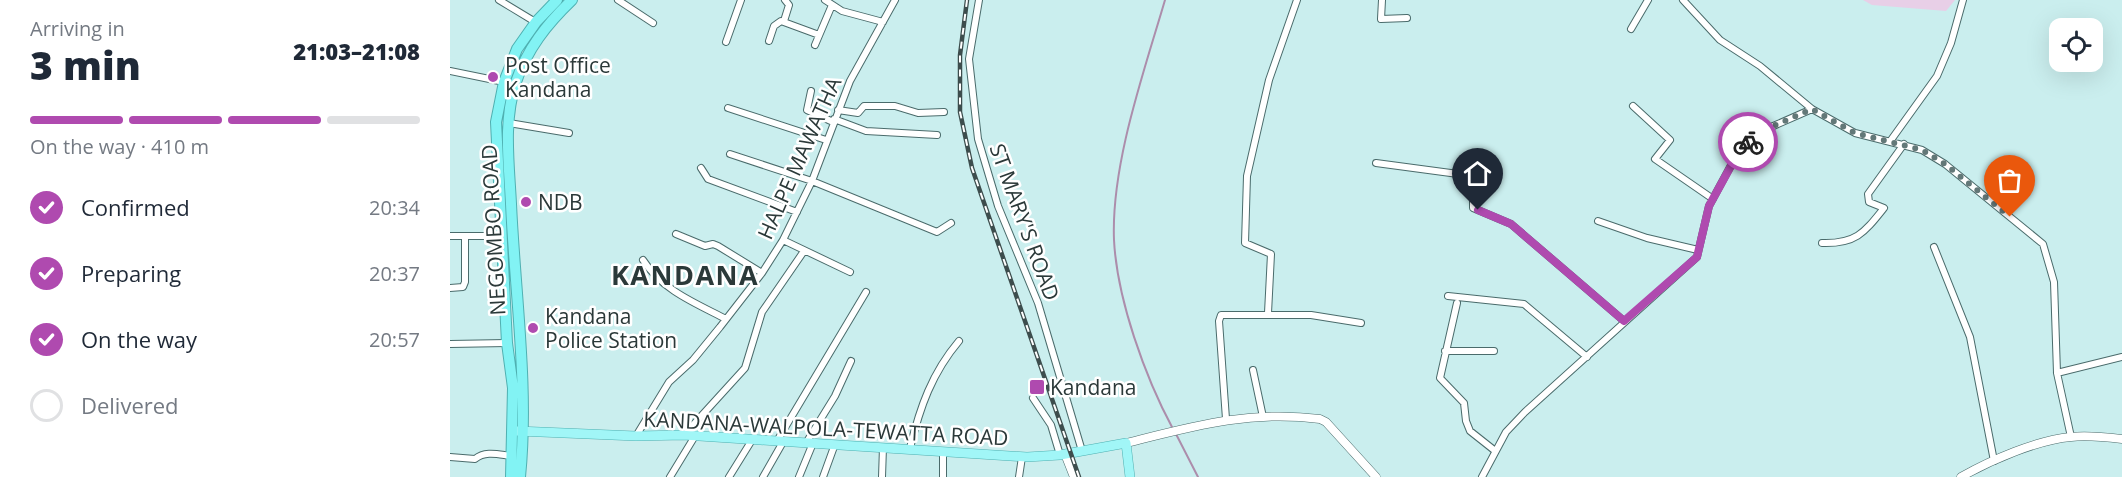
<!DOCTYPE html>
<html lang="en">
<head>
<meta charset="utf-8">
<style>
  :root { --surface:#fff; --page:#f2f2f3; --text:#1f2937; --muted:#747a83; --line:#e0e1e3; --accent:#af4aaf }
  body { margin:0; font-family:"Open Sans",sans-serif; background:var(--page); color:var(--text); height:100vh; display:flex; flex-direction:column; font-size:22px; white-space:nowrap }
  * { box-sizing:border-box; margin:0 }
  p { font-size:20px; color:var(--muted) }
  .icon { flex:none; width:33px; height:33px; fill:none; stroke:currentColor; stroke-width:2; stroke-linecap:round; stroke-linejoin:round }
  .map { position:relative; flex:1; overflow:hidden }
  .panel { display:flex; flex-direction:column; background:var(--surface); width:450px }
  .panel>* { flex:none }
  .buttons { position:absolute; left:1599px; top:18px; display:grid; gap:12px }
  .buttons a { display:grid; place-items:center; width:54px; height:54px; border-radius:12px; background:var(--surface); box-shadow:0 6px 24px #0002; font-size:30px }
  .pin { position:absolute; display:grid; place-items:center; width:51px; height:51px; color:#fff; margin:-62px -26px; border-radius:50% 50% 50% 0; rotate:-45deg; box-shadow:0 0 6px #0007 }
  .pin .icon { rotate:45deg }
  .courier { position:absolute; display:grid; place-items:center; width:60px; height:60px; margin:-30px; border:4px solid #af4aaf; border-radius:50%; background:#fff; color:#222; box-shadow:0 2px 8px #0007 }
  .headline em { font-style:normal; font-weight:800 }
  .headline div { display:flex; flex-direction:column-reverse }
  .headline { display:flex; align-items:center; justify-content:space-between; height:102px; padding:0 30px }
  h1 { font-size:39px; font-weight:800; line-height:45px }
  .bar { display:grid; grid-template-columns:repeat(4,1fr); gap:9px 6px; align-content:center; height:72px; padding:0 30px }
  .bar i { height:8px; border-radius:4px; background:var(--line) }
  .bar .active { background:var(--accent) }
  .bar p { grid-column:span 4 }
  ol { padding:0 30px; list-style:none }
  li { display:flex; align-items:center; gap:18px; height:66px }
  li p { margin-inline-start:auto }
  li .icon { padding:6px; border-radius:50%; background:var(--accent); color:#fff; stroke-width:4 }
  li:last-child { color:var(--muted) }
  li i { width:33px; height:33px; border:3px solid var(--line); border-radius:50% }
  main { display:flex; flex:1; min-height:0 }
  .map>svg:first-child { display:block }
</style>
</head>
<body>
<main>
<section class="panel">
<div class="headline"><div><h1>3 min</h1><p>Arriving in</p></div><em>21:03–21:08</em></div>
<div class="bar"><i class="active"></i><i class="active"></i><i class="active"></i><i></i><p>On the way · 410 m</p></div>
<ol>
<li><svg class="icon" aria-label="check" viewBox="0 0 24 24"><path d="M5 12l5 5 9-10"/></svg>Confirmed<p>20:34</p></li>
<li><svg class="icon" aria-label="check" viewBox="0 0 24 24"><path d="M5 12l5 5 9-10"/></svg>Preparing<p>20:37</p></li>
<li><svg class="icon" aria-label="check" viewBox="0 0 24 24"><path d="M5 12l5 5 9-10"/></svg>On the way<p>20:57</p></li>
<li><i></i>Delivered</li>
</ol>
</section>
<div class="map">
<svg width="1672" height="477" viewBox="0 0 1672 477">
  <rect width="100%" height="100%" fill="#caeeee"/>
  <!-- green -->
  <path fill="#e8cfe7" d="M1413,0H1505L1496,11L1422,5Z"/>
  <g fill="none" stroke-linecap="round" stroke-linejoin="round">
    <!-- stream -->
    <path stroke="#ac8dab" stroke-width="2" d="M715,0C694,72 661,164 664,240C667,299 695,377 723,429
      M726,434L748,477"/>
    <defs>
      <path id="minor" d="M49,0L87,23
        M168,0L203,23
        M375,0L392,11L433,22
        M529,0L519,59L528,139L548,206L588,303L632,451
        M932,0L931,19L957,18
        M1233,0L1270,40L1310,66L1362,109L1405,133L1472,150L1495,164L1593,244L1604,282L1607,373L1621,437
        M334,21L339,5L335,0
        M1181,29L1198,0
        M319,41L324,26L331,21L369,35
        M276,42L291,0
        M365,45L382,5
        M0,71L54,82
        M361,91L357,110L383,122
        M1183,106L1220,140L1205,159L1263,199
        M278,108L376,140
        M388,110L408,113L414,106H445L468,113L494,112
        M384,119L416,131L487,135
        M59,123L119,133
        M1441,140L1487,76L1501,43L1513,0
        M280,154L362,181L487,232L501,223
        M926,163L1023,176V208L1061,224L1174,321
        M251,168L258,179L347,212
        M1148,221L1197,238L1248,250
        M226,234L255,246L263,244L268,246L312,273
        M0,236H52
        M333,240L400,272
        M1372,243C1406,244 1414,233 1434,208L1419,202L1418,194L1454,144
        M1484,247L1520,337L1544,461
        M193,260C212,290 245,303 276,319
        M0,288L13,287L15,282V236
        M998,296L1074,304L1137,357
        M1007,303L990,378L1014,403L1016,421L1020,431L1044,450
        M818,313L821,254L795,243L797,176L819,80L847,0
        M0,344L57,343
        M995,351H1044
        M803,370L813,417
        M1607,373L1672,357
        M583,398L601,425L610,455
        M776,419L769,321L771,315H861L911,323
        M234,435L295,368L312,312L354,251
        M186,436L219,382L243,360L270,327L312,273L333,240L362,181L400,81L445,0
        M327,441L416,292
        M356,443L385,396L401,361
        M460,448C470,407 482,373 509,341
        M0,457L25,459C36,450 50,455 63,456
        M220,477L245,436
        M279,477L302,440
        M313,477L333,442
        M349,477L363,443
        M373,477L385,444
        M432,477L433,447
        M493,477V451
        M569,477L572,457
        M1032,477L1056,432L1075,412L1247,257L1259,206L1292,145L1321,127L1362,109"/>
      <path id="tertiary" d="M676,443C744,426 799,410 870,419L876,422L926,477
        M615,454L624,477
        M1511,477C1541,460 1587,440 1621,437C1637,435 1655,437 1672,439"/>
      <path id="primary" d="M67,431L186,436L234,435L577,457L610,455L676,443L680,477"/>
      <path id="trunk" d="M61,477L63,388L57,343L46,122L54,82L67,49L86,22L107,0
        M70,477C79,388 65,293 61,204C59,163 53,121 66,82C77,49 97,24 122,0"/>
    </defs>
    <!-- minor casing -->
    <use href="#minor" stroke="#4a6b6b" stroke-width="8"/>
    <!-- tertiary casing -->
    <use href="#tertiary" stroke="#4a6b6b" stroke-width="9"/>
    <!-- primary casing -->
    <use href="#primary" stroke="#4fb0b1" stroke-width="10"/>
    <!-- trunk casing -->
    <use href="#trunk" stroke="#4fb0b1" stroke-width="12"/>
    <!-- minor -->
    <use href="#minor" stroke="#fff" stroke-width="6"/>
    <!-- tertiary -->
    <use href="#tertiary" stroke="#fff" stroke-width="8"/>
    <!-- primary -->
    <use href="#primary" stroke="#a1f6f7" stroke-width="9"/>
    <!-- trunk -->
    <use href="#trunk" stroke="#82f3f4" stroke-width="10"/>
    <defs>
      <path id="rail" d="M517,0L510,55V112L522,168L629,477"/>
    </defs>
    <!-- rail casing -->
    <use href="#rail" stroke="#3d4d4d" stroke-width="4.5"/>
    <!-- rail -->
    <use href="#rail" stroke="#fff" stroke-width="2" stroke-dasharray="7" stroke-linecap="butt"/>
  </g>
  <g fill="none" stroke-linecap="round" stroke-linejoin="round">
    <!-- done -->
    <path stroke="#637878" stroke-width="6" stroke-dasharray="0 10.8" d="M1298,142L1321,127L1362,109L1405,133L1472,150L1495,164L1560,217"/>
    <!-- route -->
    <path stroke="#af4aaf" stroke-width="8" d="M1028,210L1061,224L1174,321L1247,257L1259,206L1292,146L1298,142"/>
  </g>
  <!-- markers -->
  <g fill="#af4aaf" stroke="#fff" stroke-width="2">
    <circle cx="43" cy="77" r="6"/>
    <circle cx="76" cy="202" r="6"/>
    <circle cx="83" cy="328" r="6"/>
    <rect x="579" y="379" width="16" height="16" rx="3"/>
  </g>
  <g text-anchor="middle" dominant-baseline="central" stroke-width="5" stroke-linejoin="round" paint-order="stroke">
    <!-- poi labels -->
    <g font-size="21" fill="#2b3939" stroke="#fff" text-anchor="start">
      <text x="55" y="65">Post Office<tspan x="55" dy="24">Kandana</tspan></text>
      <text x="88" y="202">NDB</text>
      <text x="95" y="316">Kandana<tspan x="95" dy="24">Police Station</tspan></text>
      <text x="600" y="387">Kandana</text>
    </g>
    <!-- street labels -->
    <g font-size="21" fill="#2b3939" stroke="#fff">
      <text transform="translate(349 158) rotate(-66)">HALPE MAWATHA</text>
      <text transform="translate(575 222) rotate(70)">ST MARY'S ROAD</text>
      <text transform="translate(43 230) rotate(-93)">NEGOMBO ROAD</text>
      <text transform="translate(376 428) rotate(3)">KANDANA-WALPOLA-TEWATTA ROAD</text>
    </g>
    <!-- district labels -->
    <g font-size="27" font-weight="bold" letter-spacing="1.5" fill="#2b3939" stroke="#fff">
      <text x="235" y="274">KANDANA</text>
    </g>
  </g>
</svg>
<div class="buttons">
<a><svg class="icon" aria-label="locate" viewBox="0 0 24 24"><circle cx="12" cy="12" r="6"/><path d="M12 2v4M12 18v4M2 12h4M18 12h4"/></svg></a>
</div>
<div class="pin" style="left:1560px;top:217px;background:#ea580c"><svg class="icon" aria-label="bag" viewBox="0 0 24 24"><path d="M5 8h14l-1 12H6zM9 8a3 3 0 0 1 6 0"/></svg></div>
<div class="pin" style="left:1028px;top:210px;background:#1f2937"><svg class="icon" aria-label="home" viewBox="0 0 24 24"><path d="M3 11l9-7 9 7M6 9v11h12V9"/></svg></div>
<div class="courier" style="left:1298px;top:142px"><svg class="icon" aria-label="bike" viewBox="0 0 24 24"><circle cx="6" cy="16" r="4"/><circle cx="18" cy="16" r="4"/><path d="M6 16l4-8h5l3 8M10 8l3 8H6M13 5h3"/></svg></div>
</div>
</main>
</body>
</html>
